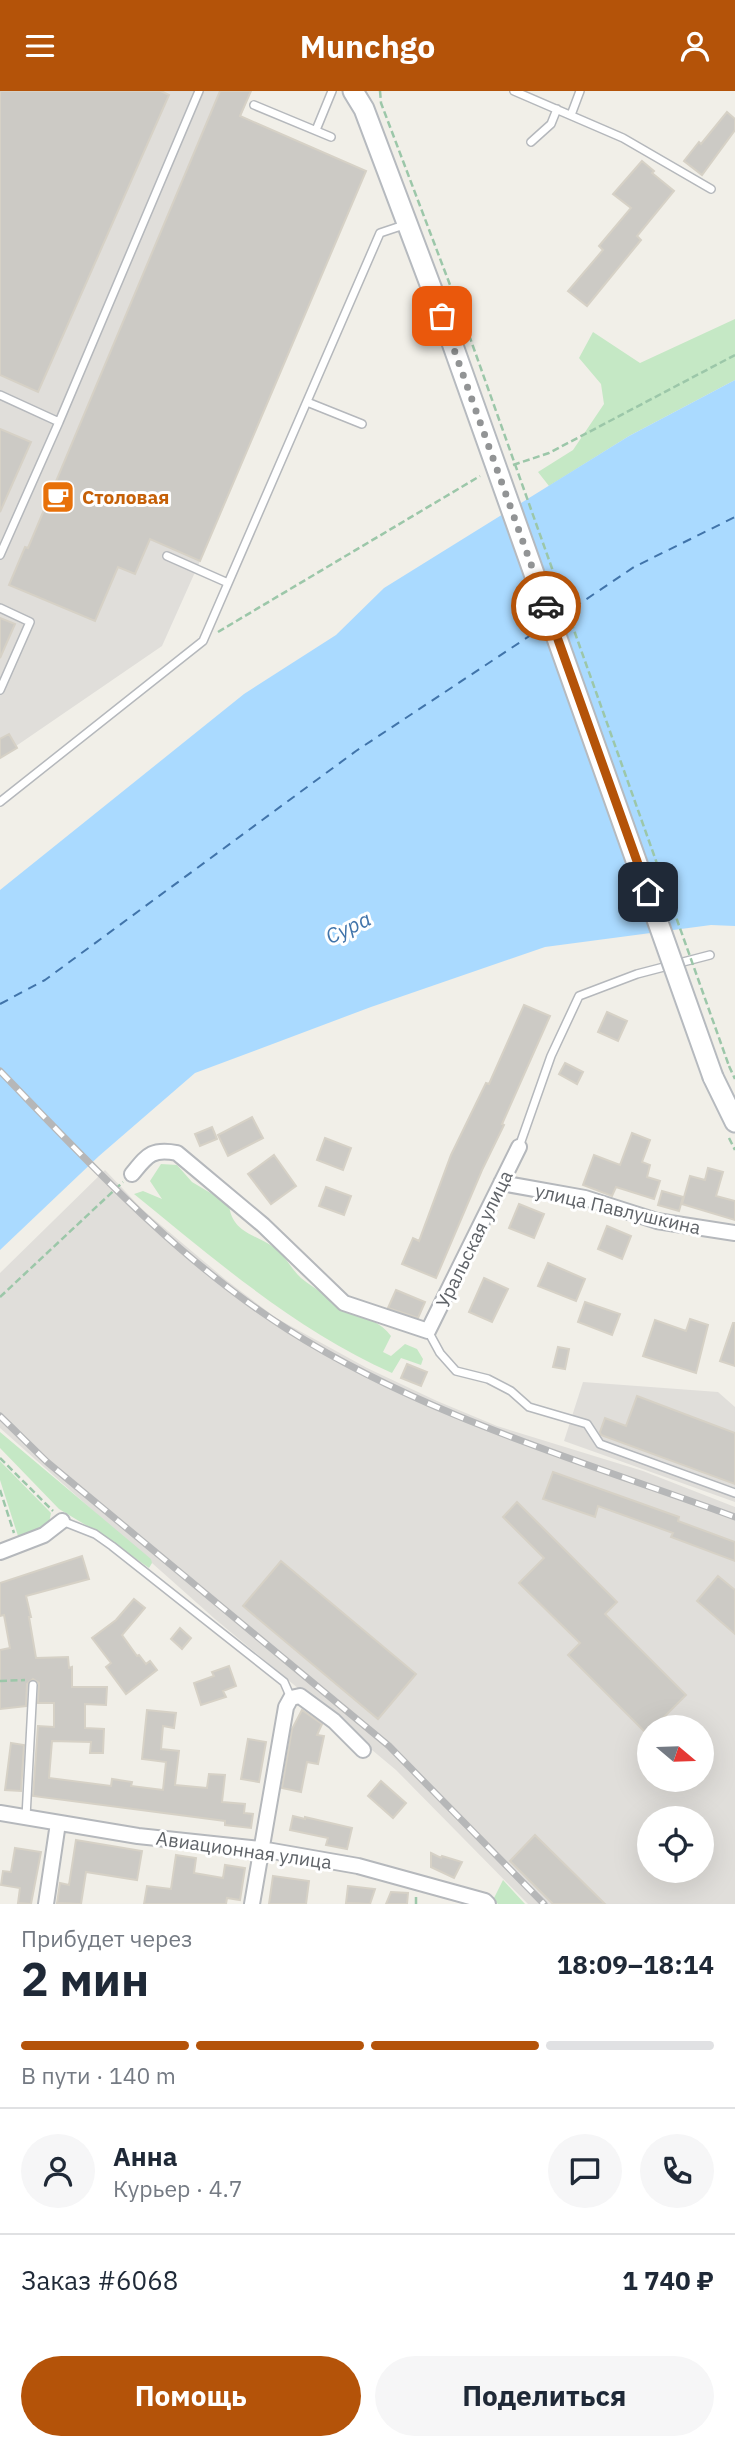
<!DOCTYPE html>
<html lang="ru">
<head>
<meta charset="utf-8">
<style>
  :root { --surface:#fff; --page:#f6f6f7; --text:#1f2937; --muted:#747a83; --line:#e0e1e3; --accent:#b45309 }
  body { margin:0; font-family:"IBM Plex Sans",sans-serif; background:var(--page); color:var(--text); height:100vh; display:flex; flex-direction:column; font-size:26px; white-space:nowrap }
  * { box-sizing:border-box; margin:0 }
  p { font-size:23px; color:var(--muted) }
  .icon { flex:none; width:38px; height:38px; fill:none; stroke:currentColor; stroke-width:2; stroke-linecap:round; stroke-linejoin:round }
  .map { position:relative; height:1813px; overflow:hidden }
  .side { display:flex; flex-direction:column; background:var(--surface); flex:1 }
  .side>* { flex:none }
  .needle { width:46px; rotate:109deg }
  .fabs { position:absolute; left:637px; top:1624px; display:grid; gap:14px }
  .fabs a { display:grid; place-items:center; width:77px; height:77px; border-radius:50%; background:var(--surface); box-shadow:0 7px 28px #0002; font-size:35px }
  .pin { position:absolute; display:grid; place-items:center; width:60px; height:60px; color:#fff; margin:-30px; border-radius:14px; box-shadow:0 4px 10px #0006 }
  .courier { position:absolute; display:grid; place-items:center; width:70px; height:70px; margin:-35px; border:5px solid #b45309; border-radius:50%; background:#fff; color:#222; box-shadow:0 2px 9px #0007 }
  .overview em { font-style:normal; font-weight:700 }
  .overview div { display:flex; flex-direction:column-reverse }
  .overview { display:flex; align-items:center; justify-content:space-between; height:119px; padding:0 21px }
  h1 { font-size:46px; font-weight:700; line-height:52px }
  .bar { display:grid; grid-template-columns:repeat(4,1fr); gap:10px 7px; align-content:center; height:84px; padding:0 21px }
  .bar i { height:9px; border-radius:5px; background:var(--line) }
  .bar .on { background:var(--accent) }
  .bar p { grid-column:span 4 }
  .line { display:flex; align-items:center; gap:18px; padding:0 21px; border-top:2px solid var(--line) }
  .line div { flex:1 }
  .round { display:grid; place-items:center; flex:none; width:74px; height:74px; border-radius:37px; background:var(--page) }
  .action { display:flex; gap:14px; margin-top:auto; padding:14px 21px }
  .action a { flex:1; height:80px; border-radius:42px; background:var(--accent); color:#fff; font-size:28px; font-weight:700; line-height:80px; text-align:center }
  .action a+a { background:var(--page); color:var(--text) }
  header { display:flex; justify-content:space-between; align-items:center; height:91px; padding:0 21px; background:var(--accent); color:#fff; font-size:32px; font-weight:700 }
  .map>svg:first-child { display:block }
</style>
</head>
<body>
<header><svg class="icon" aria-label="menu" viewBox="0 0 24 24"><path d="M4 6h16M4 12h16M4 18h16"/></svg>Munchgo<svg class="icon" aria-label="person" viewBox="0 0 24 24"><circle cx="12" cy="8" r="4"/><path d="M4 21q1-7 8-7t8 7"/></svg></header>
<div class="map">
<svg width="735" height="1813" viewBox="0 0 735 1813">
  <rect width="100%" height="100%" fill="#f1efe8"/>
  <!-- industrial -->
  <path fill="#e0deda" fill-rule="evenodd" d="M0,0H251L241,25L366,80L200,470L162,555L0,666Z
    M105,1079L143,1119L226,1189L276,1227L367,1277L437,1310L497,1335L643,1380L735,1416V1813H528L396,1679L215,1528L0,1337V1182ZM649,1636H702V1689H649ZM649,1727H702V1780H649Z
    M583,1291L718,1301L735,1316V1411L564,1350Z"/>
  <!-- green -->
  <path fill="#c5e8c5" d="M735,228V289L629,345L549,395L538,381L573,359L604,313L601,293L579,267L593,241L640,272Z
    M161,1073L177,1074L192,1091L229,1113C231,1140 253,1143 272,1155C285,1163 291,1178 301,1187C316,1199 335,1210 352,1219C366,1228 381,1231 391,1245L383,1261L391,1265L405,1253L417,1258L423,1268L421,1274L401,1267L392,1282C296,1239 215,1169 134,1103L143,1100L162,1108L150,1090Z
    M0,1341L151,1468L152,1472L149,1477L104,1445L59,1418L0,1357Z
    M0,1370L51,1422L49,1432L27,1446L18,1445L0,1389Z
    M503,1789L525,1813H498L493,1809Z"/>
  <!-- water -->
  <path fill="#aadaff" d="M735,289V835L711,834L545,856L371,916L195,982L99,1065L0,1159V799L244,603L336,544L384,497L629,345Z"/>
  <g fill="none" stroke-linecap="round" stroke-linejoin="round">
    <!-- ferry -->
    <path stroke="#4174aa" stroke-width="2" stroke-dasharray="9 7" stroke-linecap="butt" d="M560,526L634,476L735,426
      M0,913L45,889L356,660L543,536"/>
  </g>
  <!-- building -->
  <path fill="#cccac5" stroke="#d6d1c6" stroke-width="2" d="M0,0H161L169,4L38,301L0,284Z
    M220,0H251L240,25L366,80L200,470L150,448L135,483L118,476L95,530L9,494L25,456L28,457Z
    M727,21L735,28V39L702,84L684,70L699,51L701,53Z
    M642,70L654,80L652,82L674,100L637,145L641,149L587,215L568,200L603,159L599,155L631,117L613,103Z
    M0,338L31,351L0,421Z
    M0,527L15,533L0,567Z
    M9,643L17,657L0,667V648Z
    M524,914L550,925L502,1033L504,1034L482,1079L436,1187L402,1173L413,1147L419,1150L451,1064L486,992L489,993Z
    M607,921L627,930L618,950L598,941Z
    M565,972L583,981L577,993L559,983Z
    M252,1026L263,1047L228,1065L218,1044Z
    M212,1036L217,1048L200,1055L195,1043Z
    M632,1042L650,1049L642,1071L650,1074L647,1086L660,1090L654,1108L616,1096L612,1105L583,1094L594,1064L620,1074Z
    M325,1047L351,1057L343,1079L317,1069Z
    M274,1064L296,1095L271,1113L248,1083Z
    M708,1077L723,1081L716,1105L735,1110V1129L682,1113L690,1085L705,1089Z
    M326,1096L351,1105L344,1124L319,1115Z
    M662,1100L683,1106L679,1120L658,1114Z
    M519,1113L544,1123L534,1147L509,1137Z
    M607,1135L631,1145L622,1168L598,1158Z
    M548,1172L585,1188L576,1210L538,1195Z
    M484,1187L508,1198L492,1231L469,1221Z
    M396,1199L425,1211L418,1227L388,1217Z
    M585,1211L620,1223L612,1244L578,1231Z
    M690,1228L708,1234L696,1282L643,1265L655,1229L686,1240Z
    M733,1232H735V1275L720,1270Z
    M558,1256L569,1258L565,1278L553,1276Z
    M407,1273L427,1281L421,1295L401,1287Z
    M637,1305L735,1342V1393L601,1344L600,1341L605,1327L626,1335Z
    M553,1381L679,1426L678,1430L735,1451V1470L671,1446L673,1442L598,1415L595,1426L543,1408Z
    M517,1411L617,1511L605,1523L686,1604L654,1636H649L647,1643L568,1564L580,1552L519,1492L544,1467L503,1426Z
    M82,1465L89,1488L26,1505L31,1526H29L36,1567L68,1566L69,1577L72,1576V1596H107L106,1614L85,1613V1637L104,1638L103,1662H90L91,1651L52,1650L49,1687L111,1695L112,1688L132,1691L131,1695L163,1699L166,1671L142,1668L147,1619L176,1622L174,1637L163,1635L161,1658L179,1660L175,1694L207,1697L209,1683L225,1684L222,1711L245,1713L244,1722L253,1723L251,1737L225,1734V1730L33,1705L38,1635L54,1636V1612H38L39,1592L33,1588L27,1593L26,1615L0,1618V1559L10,1557L4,1524L0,1525V1492Z
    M281,1470L416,1583L378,1628L243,1515Z
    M718,1485L735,1499V1543L697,1510Z
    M134,1508L145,1517L122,1544L137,1565L139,1564L146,1573L150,1570L157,1579L126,1603L106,1576L111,1572L92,1547L116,1529Z
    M180,1537L191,1547L182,1558L171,1548Z
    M229,1575L236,1595L223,1600L226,1606L201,1614L194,1592L214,1585L212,1581Z
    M302,1619L322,1633L317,1644L324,1645L318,1673L307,1671L301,1701L282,1697L292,1638Z
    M248,1648L266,1651L259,1691L241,1688Z
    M11,1652L24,1654L21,1700L5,1699Z
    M381,1690L406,1712L393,1727L368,1705Z
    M293,1725L305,1728V1726L352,1737L347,1758L326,1754L328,1747L290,1739Z
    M535,1744L605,1813H553L510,1770Z
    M76,1749L142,1760L137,1789L86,1781L81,1813L57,1812L60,1792L69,1794Z
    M15,1757L41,1761L31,1813L18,1812L20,1797L1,1794L3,1780L11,1781Z
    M431,1762L441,1767L442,1765L462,1771L454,1787L431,1776Z
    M176,1764L196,1767L194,1782L223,1787L225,1774L245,1777L240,1809L227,1807L226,1813H144L147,1795L171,1798Z
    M273,1785L309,1790L306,1813H269Z
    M348,1795L375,1798L370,1813L346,1812Z
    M391,1801L408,1802L407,1813H386Z"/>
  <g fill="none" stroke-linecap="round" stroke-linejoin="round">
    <defs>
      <path id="service" d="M514,0L623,47L711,98
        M254,14L331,46
        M571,24L580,0
        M316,39L332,0
        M531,51L551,33L557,18
        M0,304L59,331L199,0
        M307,311L362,333
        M0,464L59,331
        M167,465L228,492
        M0,517L30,531L0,599
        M0,711L203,550L380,142L407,133
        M519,1056L551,965L579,905L637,883L710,864
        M428,1240L440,1262L456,1280L488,1288L511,1300L529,1316L587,1333L600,1353L735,1402
        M62,1430L95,1443L112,1455L284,1591L291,1607
        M26,1726L33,1594"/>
      <path id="minor" d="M132,1083C147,1065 151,1057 177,1062L263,1134L344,1212L428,1240L519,1056
        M501,1092L585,1107L657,1130L735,1142
        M0,1461L44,1444L62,1430
        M0,1722L138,1745L261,1758L358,1775L485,1810L488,1813
        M46,1813L58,1732
        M252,1813L286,1616L291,1607L300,1605L334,1630L363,1659"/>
      <path id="secondary" d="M353,0L364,18L451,249
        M713,986L735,1031"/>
    </defs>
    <!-- service casing -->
    <use href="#service" stroke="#b5b8bc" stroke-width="10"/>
    <!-- minor casing -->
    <use href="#minor" stroke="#b5b8bc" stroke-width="18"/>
    <!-- secondary casing -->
    <use href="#secondary" stroke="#b6babf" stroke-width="23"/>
    <!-- path -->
    <path stroke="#9cc7a9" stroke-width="2.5" stroke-dasharray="7 3.5" stroke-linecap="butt" d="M380,0L381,12L469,244
      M513,374L549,362L735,264
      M218,541L480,385
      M729,975L735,988
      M729,1047L735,1059
      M0,1206L123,1091
      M0,1367L53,1420
      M0,1399L14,1442
      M0,1590L25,1589
      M416,1813V1805"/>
    <!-- service -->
    <use href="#service" stroke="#fff" stroke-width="7"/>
    <!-- minor -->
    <use href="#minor" stroke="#fff" stroke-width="14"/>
    <!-- secondary -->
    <use href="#secondary" stroke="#fff" stroke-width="19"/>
    <defs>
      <path id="rail" d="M0,980C90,1073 177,1168 287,1238C425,1326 583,1370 735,1426
        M0,1325L47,1371L389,1655L544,1813"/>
    </defs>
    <!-- rail casing -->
    <use href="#rail" stroke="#b6b7b8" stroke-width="7"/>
    <!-- rail -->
    <use href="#rail" stroke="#fff" stroke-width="4.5" stroke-dasharray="13" stroke-linecap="butt"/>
    <defs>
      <path id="secondary-bridge" d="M451,249L713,986"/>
    </defs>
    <!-- secondary-bridge casing -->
    <use href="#secondary-bridge" stroke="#b6babf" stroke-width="23" stroke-linecap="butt"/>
    <!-- path-bridge -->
    <path stroke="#9cc7a9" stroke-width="2.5" stroke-dasharray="7 3.5" stroke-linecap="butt" d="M469,244L729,975"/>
    <!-- secondary-bridge -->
    <use href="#secondary-bridge" stroke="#fff" stroke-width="19"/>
  </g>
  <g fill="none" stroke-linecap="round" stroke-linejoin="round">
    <!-- done -->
    <path stroke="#929495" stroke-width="7" stroke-dasharray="0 12.6" d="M442,225L546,515"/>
    <!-- route -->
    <path stroke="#b45309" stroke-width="9" d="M546,515L648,801"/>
  </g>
  <!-- icons -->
  <defs>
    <symbol id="cafe-square" viewBox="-11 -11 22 22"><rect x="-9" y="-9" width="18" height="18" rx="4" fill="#e8710a" stroke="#fff"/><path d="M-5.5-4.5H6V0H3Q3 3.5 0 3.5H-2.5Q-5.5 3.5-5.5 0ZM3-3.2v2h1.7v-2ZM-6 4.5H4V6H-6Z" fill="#fff"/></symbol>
  </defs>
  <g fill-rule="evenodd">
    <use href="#cafe-square" x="39" y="387" width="38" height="38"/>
  </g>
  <g text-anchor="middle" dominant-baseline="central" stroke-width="6" stroke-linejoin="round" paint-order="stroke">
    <!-- food labels -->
    <g font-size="19" font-weight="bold" fill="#c56008" stroke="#fff" text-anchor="start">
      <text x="82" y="406">Столовая</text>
    </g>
    <!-- street labels -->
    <g font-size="19" fill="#5f6368" stroke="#fff">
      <text transform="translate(618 1118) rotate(13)">улица Павлушкина</text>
      <text transform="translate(474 1148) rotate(-64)">Уральская улица</text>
      <text transform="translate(244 1759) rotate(8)">Авиационная улица</text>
    </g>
    <!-- water labels -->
    <g font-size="21" font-style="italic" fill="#4174aa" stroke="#fff">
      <text transform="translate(348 836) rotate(-26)">Сура</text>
    </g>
  </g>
</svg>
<div class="fabs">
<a><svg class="needle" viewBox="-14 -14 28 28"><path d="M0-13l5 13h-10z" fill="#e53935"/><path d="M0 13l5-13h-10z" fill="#747a83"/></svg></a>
<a><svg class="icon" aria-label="locate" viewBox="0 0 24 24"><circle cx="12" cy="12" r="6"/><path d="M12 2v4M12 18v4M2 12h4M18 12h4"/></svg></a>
</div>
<div class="pin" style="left:442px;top:225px;background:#ea580c"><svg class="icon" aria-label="bag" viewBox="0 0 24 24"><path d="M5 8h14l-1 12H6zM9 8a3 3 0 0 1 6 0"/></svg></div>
<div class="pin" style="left:648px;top:801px;background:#1f2937"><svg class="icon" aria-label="home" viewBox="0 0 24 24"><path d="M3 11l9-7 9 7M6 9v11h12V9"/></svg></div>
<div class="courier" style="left:546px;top:515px"><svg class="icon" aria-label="car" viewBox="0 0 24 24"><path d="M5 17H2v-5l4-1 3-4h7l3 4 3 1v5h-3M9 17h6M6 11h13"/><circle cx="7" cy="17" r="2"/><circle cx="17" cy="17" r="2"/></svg></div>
</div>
<section class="side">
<div class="overview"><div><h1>2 мин</h1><p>Прибудет через</p></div><em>18:09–18:14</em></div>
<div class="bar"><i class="on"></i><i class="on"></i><i class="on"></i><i></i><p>В пути · 140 m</p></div>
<div class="line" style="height:126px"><a class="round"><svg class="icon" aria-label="person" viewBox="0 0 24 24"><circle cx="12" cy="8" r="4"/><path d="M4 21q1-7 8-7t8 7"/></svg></a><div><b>Анна</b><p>Курьер · 4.7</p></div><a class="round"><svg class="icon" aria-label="chat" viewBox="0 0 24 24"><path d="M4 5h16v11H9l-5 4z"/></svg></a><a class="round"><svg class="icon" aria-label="phone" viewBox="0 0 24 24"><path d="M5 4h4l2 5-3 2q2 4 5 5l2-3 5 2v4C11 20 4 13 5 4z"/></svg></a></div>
<div class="line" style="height:91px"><div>Заказ #6068</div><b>1 740 ₽</b></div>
<div class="action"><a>Помощь</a><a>Поделиться</a></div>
</section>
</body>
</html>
